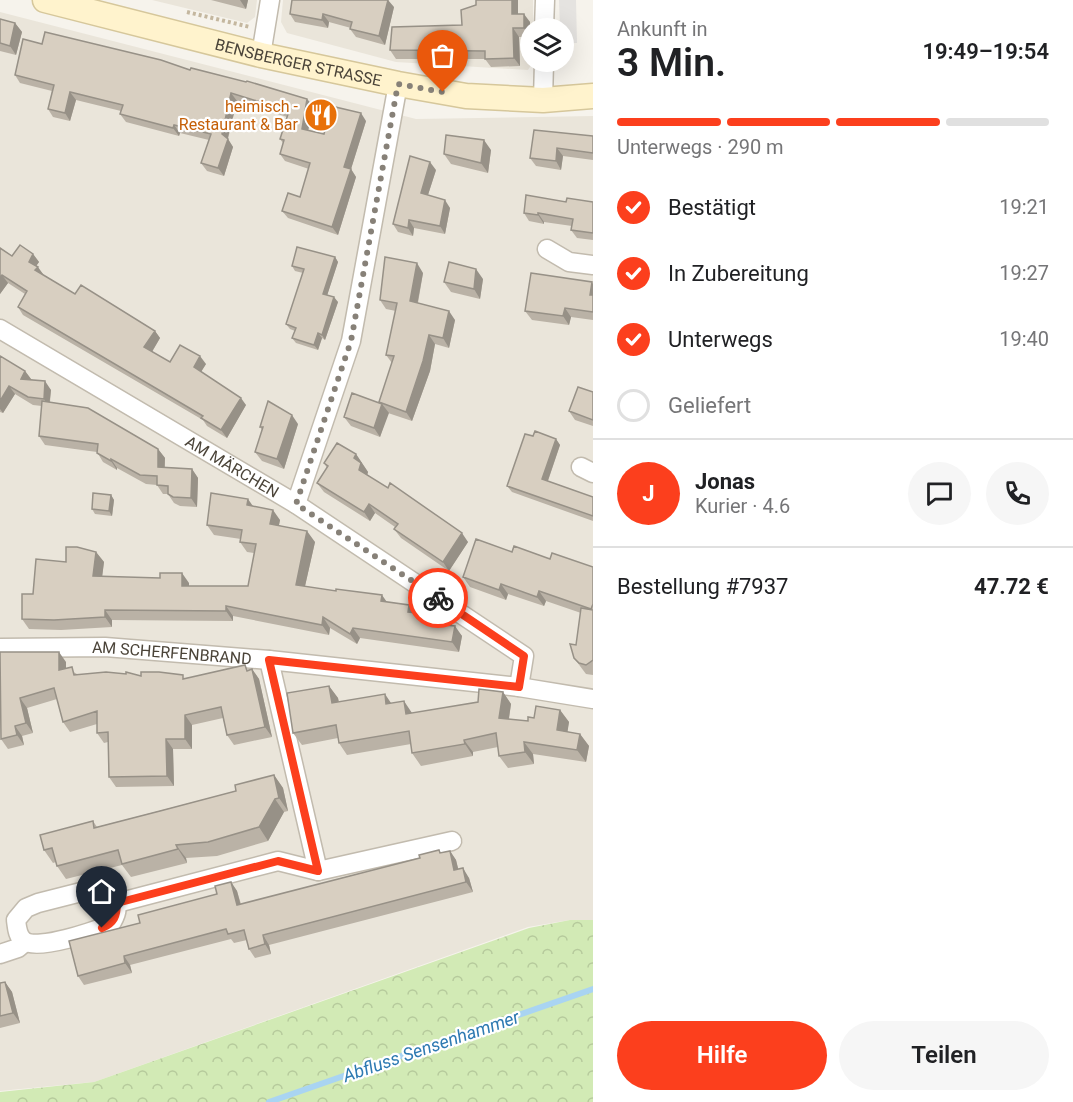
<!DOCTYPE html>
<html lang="de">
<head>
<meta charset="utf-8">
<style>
  :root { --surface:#fff; --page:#f6f6f6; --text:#202124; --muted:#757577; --line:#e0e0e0; --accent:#fc3f1d }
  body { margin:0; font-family:Roboto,sans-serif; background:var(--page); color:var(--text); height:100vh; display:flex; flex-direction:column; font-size:22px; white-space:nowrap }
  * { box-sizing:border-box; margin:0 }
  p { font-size:20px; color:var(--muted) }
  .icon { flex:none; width:33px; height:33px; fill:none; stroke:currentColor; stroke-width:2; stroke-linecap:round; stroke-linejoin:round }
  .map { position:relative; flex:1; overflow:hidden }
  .details { display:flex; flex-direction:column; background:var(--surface); width:480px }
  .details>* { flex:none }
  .tools { position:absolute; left:520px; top:18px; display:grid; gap:12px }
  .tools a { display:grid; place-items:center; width:54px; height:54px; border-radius:50%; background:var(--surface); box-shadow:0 6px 24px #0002; font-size:30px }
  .pin { position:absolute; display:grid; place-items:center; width:51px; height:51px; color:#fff; margin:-62px -26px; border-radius:50% 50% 50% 0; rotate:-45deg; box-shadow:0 0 6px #0007 }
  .pin .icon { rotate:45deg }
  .courier { position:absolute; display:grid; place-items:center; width:60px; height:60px; margin:-30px; border:4px solid #fc3f1d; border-radius:50%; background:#fff; color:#222; box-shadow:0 2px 8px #0007 }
  .overview em { font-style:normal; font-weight:600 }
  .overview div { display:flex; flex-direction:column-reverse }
  .overview { display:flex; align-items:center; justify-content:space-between; height:102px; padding:0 24px }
  h1 { font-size:39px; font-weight:600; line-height:45px }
  .bar { display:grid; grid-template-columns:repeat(4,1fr); gap:9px 6px; align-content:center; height:72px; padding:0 24px }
  .bar i { height:8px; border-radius:4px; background:var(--line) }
  .bar .current { background:var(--accent) }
  .bar p { grid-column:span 4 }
  .line { display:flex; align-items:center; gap:15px; padding:0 24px; border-top:2px solid var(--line) }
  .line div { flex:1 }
  .round { display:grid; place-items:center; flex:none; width:63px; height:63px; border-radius:32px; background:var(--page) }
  ol { padding:0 24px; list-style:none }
  li { display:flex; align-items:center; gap:18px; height:66px }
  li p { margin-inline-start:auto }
  li .icon { padding:6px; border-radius:50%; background:var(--accent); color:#fff; stroke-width:4 }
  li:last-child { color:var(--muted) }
  li i { width:33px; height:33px; border:3px solid var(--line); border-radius:50% }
  .action { display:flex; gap:12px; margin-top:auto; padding:12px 24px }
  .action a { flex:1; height:69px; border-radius:36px; background:var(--accent); color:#fff; font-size:24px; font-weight:600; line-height:69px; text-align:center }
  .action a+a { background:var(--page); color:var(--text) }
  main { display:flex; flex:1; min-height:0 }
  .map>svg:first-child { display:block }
</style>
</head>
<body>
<main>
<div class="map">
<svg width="593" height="1102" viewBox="0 0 593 1102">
  <defs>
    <pattern id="forest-crowns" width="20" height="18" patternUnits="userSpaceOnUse" patternTransform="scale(1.5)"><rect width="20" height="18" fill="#d2eab5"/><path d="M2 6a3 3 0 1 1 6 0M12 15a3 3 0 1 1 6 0" fill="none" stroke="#b6ca9c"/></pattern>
  </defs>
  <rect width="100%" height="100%" fill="#f6f3ec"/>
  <!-- residential -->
  <path fill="#eae5da" d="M152,0H257L255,17L247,23Z
    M283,0H533V28H531V62H533L528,70L396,62L287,33L281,22Z
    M0,12L416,119L593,116V920H570L528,927L94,1082L0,1091Z"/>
  <!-- forest -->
  <path fill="url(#forest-crowns)" d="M570,920H593V1102H0V1092L94,1082L529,928Z"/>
  <!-- parking -->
  <path fill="#e5e3e0" d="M559,0H576L577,43H564V28H560Z"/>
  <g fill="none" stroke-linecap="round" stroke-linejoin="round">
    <!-- stream -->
    <path stroke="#a9d4f2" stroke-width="6" d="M269,1102L593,989"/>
    <defs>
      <g id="minor">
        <path d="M544,28L545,0"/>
        <path d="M261,55L270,0"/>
        <path d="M543,100L544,62"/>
        <path d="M547,249L569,262L593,265"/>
        <path id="s1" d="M0,329L296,504L524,656L519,687"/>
        <path d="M581,467L593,473"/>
        <path d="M296,504L351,341L398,84"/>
        <path id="s2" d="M0,648L105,647L269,660L519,687L593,699"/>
        <path d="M318,871L452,841"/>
        <path d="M97,888C116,895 123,906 110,925C94,931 38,951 24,941C17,936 17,927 16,920L26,908L38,903Z"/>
        <path d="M117,903L278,861L318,871L269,660"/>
        <path d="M0,954L18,948L25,942"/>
      </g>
      <g id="secondary">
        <path id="s3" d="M45,0L261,55L398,84L466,96L543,100L593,96"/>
      </g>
    </defs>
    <!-- minor casing -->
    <use href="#minor" stroke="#c2bbae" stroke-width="21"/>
    <!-- secondary casing -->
    <use href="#secondary" stroke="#d6c79b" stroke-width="27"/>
    <!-- path -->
    <path stroke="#c4b79f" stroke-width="4" stroke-dasharray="3 3" stroke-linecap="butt" d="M187,12L250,27"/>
    <!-- minor -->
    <use href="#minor" stroke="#fff" stroke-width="18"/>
    <!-- secondary -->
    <use href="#secondary" stroke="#fff3cd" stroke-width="24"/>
  </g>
  <!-- wall -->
  <path fill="#bab2a6" d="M211,0H248L246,9Z
    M518,0V14L530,22V37H519L520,66L491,67L485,59H396L390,50L462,25Z
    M394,7L385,45L356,37L350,29L351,28L329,22L328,28L295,22L290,14Z
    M0,19L15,23L22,32L16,55L0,51Z
    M42,44L190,70L307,99L313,106L308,130L324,134L366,121L351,169L356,177L338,235L288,218L282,211L300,197L309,169L285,161L280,154L283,143L280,139L287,117L237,101L228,139L233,147L224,176L207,171L201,163L209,140L180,133L179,136L126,122L120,114L121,111L76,100L70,121L53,117L48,109L52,91L20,83L15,75Z
    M593,136V160L563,156L561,170L536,166L530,158Z
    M491,150L488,173L451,164L444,154Z
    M436,170L428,195L450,208L445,234L414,228L413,236L398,232L393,224Z
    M566,202H593V240L577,238L571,230L572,226L544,222V224L529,221L524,213Z
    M0,248L12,256L33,254L39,262L36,266L43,275L75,294L155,331L160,338L152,352L170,362L206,364L201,372L246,405L227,438L207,426L203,420L23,315L18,307L25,294L8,283L0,294Z
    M335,257L338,262L327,295L338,302L325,340L322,338L318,350L296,343L292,338L295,331L290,329L286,324L303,273L295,271L292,266Z
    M423,273L418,303L455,320L449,348L435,344L430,371L412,421L388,413L380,437L351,426L344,417L379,402L392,363L386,355L396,311L386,309L380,300Z
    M483,279L480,299L451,292L444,282Z
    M593,284V320L571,317L569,325L532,320L525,311Z
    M0,356L25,371L31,379L51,390L50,402L158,449L165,458V467L192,469L198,478L197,507L180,506L174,503L168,494H163L157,485L146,484L117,468V470L103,462L97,452L45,445L39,436L42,406L33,405L15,394L3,413L0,412Z
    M593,392V426L575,420L569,411Z
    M298,424L284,469L262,461L255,452L262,430L260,427Z
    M533,436L556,439L560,445L548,481L593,497V521L512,492L507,486Z
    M356,454L368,472L367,475L468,542L449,571L401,538L394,529L395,527L375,513L370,521L324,492L317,483L327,468L324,463Z
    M111,495L114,500L112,516L95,514L92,509Z
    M253,506L280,520L279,525L315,542L305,586L387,602L453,626L462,636L459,652L360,638L357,644L330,628L329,635L233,616V621L112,620V627L61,630L29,629L22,619L33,594L66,562L96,552L104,562L102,576L189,583V586H248L254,553L247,552L240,542L241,539L214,535L207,525Z
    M512,552L593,567V675L586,674L574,658L581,613L546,601L544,606L508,594L506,600L470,587L463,577Z
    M0,652L66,662V668L77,674L141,676L186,678L252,669L259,679L272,737L234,745L227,735L223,718L192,725V749H173L174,786L116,787L109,777L108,742L104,743L97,733V724L70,732L63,722L57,699L27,708L33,733L22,736L24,745L8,749L1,739Z
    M329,686L338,698L339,702L391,703L412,713L478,702L503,692L511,704L509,719L528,721L534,718L560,710L569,722L567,732L580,734L589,746L586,762L533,754L534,764L508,768L499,756L498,747L473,752V756L421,766L412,753L411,744L347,755L339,743L338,738L302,745L293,733Z
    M274,775L283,788L288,811L284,812L268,841L217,856L186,858L187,863L131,877L122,865L66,879L57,866L56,862L53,863L44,850L93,821L97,827L236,791Z
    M439,850L441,853L450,851L456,860L458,869L469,878L473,892L269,945L271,954L255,958L249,949L247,940L234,943L231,939L130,965L132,973L84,985L78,976L140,923L217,894L231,882L237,891L241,904L420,858Z
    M5,982L12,992L20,1023L0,1028V983Z"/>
  <!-- shaded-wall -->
  <path fill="#979187" d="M240,0H248L246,9Z
    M388,0L394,7L385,45L379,36Z
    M512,0H518V22L512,14Z
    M323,14L329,22L328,28L322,20Z
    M524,14L530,22V37L524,28Z
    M15,23L22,32L16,55L10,46Z
    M513,28L519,37L520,66L514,58Z
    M70,92L76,100L70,121L65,113Z
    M231,93L237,101L227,141L222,134Z
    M307,99L313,106L307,137L302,129Z
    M361,113L366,121L351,169L356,177L338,235L332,227L344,167Z
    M174,125L180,133L179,136L173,128Z
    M228,139L233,147L224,176L218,168Z
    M484,140L491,150L488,173L481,163Z
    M557,148L563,156L561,170L556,161Z
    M430,162L436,170L426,201L421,193Z
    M445,200L450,208L445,234L440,226Z
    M538,213L544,222V224L538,215Z
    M409,220L414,228L413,236L408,228Z
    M33,254L39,262L34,269L29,262Z
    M335,257L338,262L326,299L323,294Z
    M417,263L423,273L416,311L410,301Z
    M38,267L43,274L41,278L35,270Z
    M476,269L483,279L480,299L474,289Z
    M2,275L8,283L0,294V278Z
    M592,282L593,284V300L590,295Z
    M334,297L338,302L325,340L322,335Z
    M565,308L571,317L569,325L563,316Z
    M449,311L455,320L449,348L443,338Z
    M155,331L160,338L150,355L144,347Z
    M318,333L322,338L318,350L314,345Z
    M429,335L435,344L430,371L412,421L406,412Z
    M200,356L206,364L199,375L194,367Z
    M25,371L31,379H21Z
    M45,381L51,390L49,407L44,399Z
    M9,386L15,394L3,413L0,409V401Z
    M241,398L246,405L227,438L221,430Z
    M382,404L389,413L380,437L374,428Z
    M292,415L298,424L284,469L277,459Z
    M556,439L560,445L546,486L542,479Z
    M158,449L165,458L164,476L158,467Z
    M356,454L368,472L366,479L359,470L354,458Z
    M111,459L117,468V470L111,461Z
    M192,469L198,478L197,507L191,498Z
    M111,495L114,500L112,516L109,511Z
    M248,499L255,509L247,505Z
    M369,504L375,513L370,521L364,512Z
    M273,510L280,520L277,534L270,524Z
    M307,531L315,542L303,595L296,585Z
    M462,533L468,542L449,571L443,562Z
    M96,552L104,562L101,586L93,576Z
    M182,573L189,583V596L182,586Z
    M501,584L508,594L506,600L499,590Z
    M539,591L546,601L544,606L537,597Z
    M382,595L389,605L381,601Z
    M409,605L417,615L408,612Z
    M226,606L233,616V621L226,611Z
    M105,610L112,620V627L105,617Z
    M446,616L453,626L445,625Z
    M323,617L330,628L329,635L322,625Z
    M455,626L462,636L459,652L452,642Z
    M353,628L360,638L357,644L350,634Z
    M59,652L66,662V680L59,670Z
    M252,669L259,679L272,737L265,727Z
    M329,686L338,698L341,715L332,703Z
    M503,692L511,704L507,730L499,718Z
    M385,694L393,706L386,704Z
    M20,698L27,708L33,733L26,723Z
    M404,701L412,713L406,714Z
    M560,710L569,722L566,742L557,730Z
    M185,715L192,725V749L185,739Z
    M15,726L22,736L24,745L17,735Z
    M580,734L589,746L586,762L577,750Z
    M166,739L173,749L174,786L167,776Z
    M464,740L473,752V756L465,744Z
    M524,742L533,754L534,764L525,752Z
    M274,775L283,788L288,811L279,798Z
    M275,799L284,812L268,841L259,827Z
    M176,845L186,858L187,863L178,849Z
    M450,851L456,860L461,880L454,870Z
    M463,868L469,878L473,892L466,882Z
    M231,882L237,891L243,914L237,905Z
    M263,935L269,945L271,954L265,944Z
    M124,956L130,965L132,973L125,963Z
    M5,982L12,992L20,1023L13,1013Z"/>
  <!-- building -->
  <path fill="#d8cfc1" stroke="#979187" stroke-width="1.5" d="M292,0H388L379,36L350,29L352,22L323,14L322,20L290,14Z
    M476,0H512V14H524V28H513L514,58L485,59V51L390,50L392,27L462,25L461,10L476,5Z
    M0,19L15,23L10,46L0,43Z
    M45,32L161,60L190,70L191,68L246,82L247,81L307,99L302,129L324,134L331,106L361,113L344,167L351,169L332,227L282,211L288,193L300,197L310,163L280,154L284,140L280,139L289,111L231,93L222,134L228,139L218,168L201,163L211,134L174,125L173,128L120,114L123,105L70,92L65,113L48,109L54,85L15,75L23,39L42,44Z
    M534,130L593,136V153L557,148L556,161L530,158Z
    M446,135L484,140L481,163L444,154Z
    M410,156L430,162L421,193L445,200L440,226L409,220L408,228L393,224Z
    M526,195L566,202L567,198L593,202V233L571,230L573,219L538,213V215L524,213Z
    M20,245L33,254L29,262L38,267L35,270L75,294L81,285L155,331L144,347L170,362L180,345L200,356L194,367L241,398L221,430L201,418L203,416L18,307L27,291L2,275L0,278V248L12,256Z
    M297,247L335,257L323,294L334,297L322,335L318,333L314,345L292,338L296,328L286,324L304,269L292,266Z
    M385,257L417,263L410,301L449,311L443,338L429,335L423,361L406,412L379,402L394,356L386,355L397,303L380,300Z
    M449,262L476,269L474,289L444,282Z
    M531,273L592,282L590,295H593V312L565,308L563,316L525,311Z
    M0,356L25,371L21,379L45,381L44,399L28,397L9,386L0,401Z
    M578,387L593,392V420L569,411Z
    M352,393L382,404L374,428L344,417Z
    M42,401L88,408L158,449V467L192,469L191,498L173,497L168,494V486L157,485V476L140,475L111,459V461L97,453L98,444L39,436Z
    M268,401L292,415L277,459L255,452L263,427H260Z
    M535,431L556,439L542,479L593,497V516L507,486L525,434L533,436Z
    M337,443L356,454L354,458L361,463L359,470L388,488L390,483L462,533L443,562L394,529L398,524L369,504L364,512L317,483L328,466L324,463Z
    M93,493L111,495L109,511L92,509Z
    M211,493L248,499L247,505L273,510L270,524L307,531L296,585L336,591V589L382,595L381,601L409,605L408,612L446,616L445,625L455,626L452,642L353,628L350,634L323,617L322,625L226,606V611L105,610V617L54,620L22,619V594H33L36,559L66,562V547H77L96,552L93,576L160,578V573H182V586H248L256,544L240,542L242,530L207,525Z
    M476,539L512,552L514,546L550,559L552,553L593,567V604L591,609L539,591L537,597L501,584L499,590L463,577Z
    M581,608L593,610V660L586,665L579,663L574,658L570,644L576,645Z
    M0,652H59V670L72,667L74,675L106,672L126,674V672L141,676V672H159L183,675V679L245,665L247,671L252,669L265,727L227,735L221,707L185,715V739H166L167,776L109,777L108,732L97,733V711L63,722L54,688L20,698L26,723L15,726L17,735L1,739Z
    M329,686L332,703L385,694L386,704L404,701L406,714L478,702L479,689L503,692L499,718L528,721V717L534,718L536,706L560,710L557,730L580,734L577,750L524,742L525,752L499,756L496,733L464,740L465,744L412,753L409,731L339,743L336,725L293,733L287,693Z
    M274,775L279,798L275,799L259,827L208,842L176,845L178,849L122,864L118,850L57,866L52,848L44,850L40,835L93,821L94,828L160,811L236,791L235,785Z
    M439,850L440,853L450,851L454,870L463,868L466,882L263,935L265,944L249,949L244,930L228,934L226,929L124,956L125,963L78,976L69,941L140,923L138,915L217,894L215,886L231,882L237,905L420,858L419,855Z
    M5,982L13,1013L0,1016V983Z"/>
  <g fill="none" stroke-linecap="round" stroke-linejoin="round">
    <!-- done -->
    <path stroke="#878178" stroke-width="6" stroke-dasharray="0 10.8" d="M438,598L296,504L351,341L398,84L443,92"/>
    <!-- route -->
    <path stroke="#fc3f1d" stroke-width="8" d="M102,928C114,923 117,916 117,903L278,861L318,871L269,660L519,687L524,656L438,598"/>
  </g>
  <!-- icons -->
  <defs>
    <symbol id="restaurant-disc" viewBox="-11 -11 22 22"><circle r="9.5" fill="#e8710a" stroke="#fff"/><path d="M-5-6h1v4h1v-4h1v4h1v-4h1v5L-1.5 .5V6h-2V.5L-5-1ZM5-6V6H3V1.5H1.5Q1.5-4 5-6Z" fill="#fff"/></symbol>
  </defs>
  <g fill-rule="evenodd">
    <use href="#restaurant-disc" x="302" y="96" width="38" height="38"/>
  </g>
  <g text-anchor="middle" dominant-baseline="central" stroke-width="4.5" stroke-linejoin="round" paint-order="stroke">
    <!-- street labels -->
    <g font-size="16" fill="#4b4439" stroke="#fff">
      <text stroke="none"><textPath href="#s3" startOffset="261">BENSBERGER STRASSE</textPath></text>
      <text stroke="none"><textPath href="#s1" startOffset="270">AM MÄRCHEN</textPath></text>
      <text stroke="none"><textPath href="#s2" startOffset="172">AM SCHERFENBRAND</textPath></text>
    </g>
    <!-- food labels -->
    <g font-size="16" fill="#c56008" stroke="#fff" text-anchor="end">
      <text x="298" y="106">heimisch -<tspan x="298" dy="18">Restaurant &amp; Bar</tspan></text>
    </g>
    <!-- water labels -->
    <g font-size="18" font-style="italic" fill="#2e7ab2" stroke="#fff">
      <text transform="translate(431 1046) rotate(-19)">Abfluss Sensenhammer</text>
    </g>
  </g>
</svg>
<div class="tools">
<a><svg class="icon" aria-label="layers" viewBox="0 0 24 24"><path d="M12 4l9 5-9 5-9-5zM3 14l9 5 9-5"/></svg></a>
</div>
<div class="pin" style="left:443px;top:92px;background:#ea580c"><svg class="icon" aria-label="bag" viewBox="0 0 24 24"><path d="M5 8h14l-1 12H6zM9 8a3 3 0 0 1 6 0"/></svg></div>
<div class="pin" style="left:102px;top:928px;background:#1f2937"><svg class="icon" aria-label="home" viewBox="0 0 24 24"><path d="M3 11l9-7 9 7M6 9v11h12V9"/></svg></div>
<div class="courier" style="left:438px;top:598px"><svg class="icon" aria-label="bike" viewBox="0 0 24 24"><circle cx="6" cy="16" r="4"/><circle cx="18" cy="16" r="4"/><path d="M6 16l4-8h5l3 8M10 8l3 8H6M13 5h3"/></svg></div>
</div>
<section class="details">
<div class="overview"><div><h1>3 Min.</h1><p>Ankunft in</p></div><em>19:49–19:54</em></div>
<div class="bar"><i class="current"></i><i class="current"></i><i class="current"></i><i></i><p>Unterwegs · 290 m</p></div>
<ol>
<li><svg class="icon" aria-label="check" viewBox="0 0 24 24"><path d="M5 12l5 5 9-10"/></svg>Bestätigt<p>19:21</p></li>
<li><svg class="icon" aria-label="check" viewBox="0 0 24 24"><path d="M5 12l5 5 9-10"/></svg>In Zubereitung<p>19:27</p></li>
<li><svg class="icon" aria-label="check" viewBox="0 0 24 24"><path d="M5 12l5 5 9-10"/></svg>Unterwegs<p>19:40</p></li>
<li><i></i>Geliefert</li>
</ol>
<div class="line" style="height:108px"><b class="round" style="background:var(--accent);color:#fff">J</b><div><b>Jonas</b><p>Kurier · 4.6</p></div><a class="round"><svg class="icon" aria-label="chat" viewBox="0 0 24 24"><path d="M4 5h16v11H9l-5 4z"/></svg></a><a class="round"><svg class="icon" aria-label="phone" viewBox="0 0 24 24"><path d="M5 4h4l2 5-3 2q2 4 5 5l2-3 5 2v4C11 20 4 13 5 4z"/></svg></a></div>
<div class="line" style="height:78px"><div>Bestellung #7937</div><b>47.72 €</b></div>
<div class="action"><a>Hilfe</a><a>Teilen</a></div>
</section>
</main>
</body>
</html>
